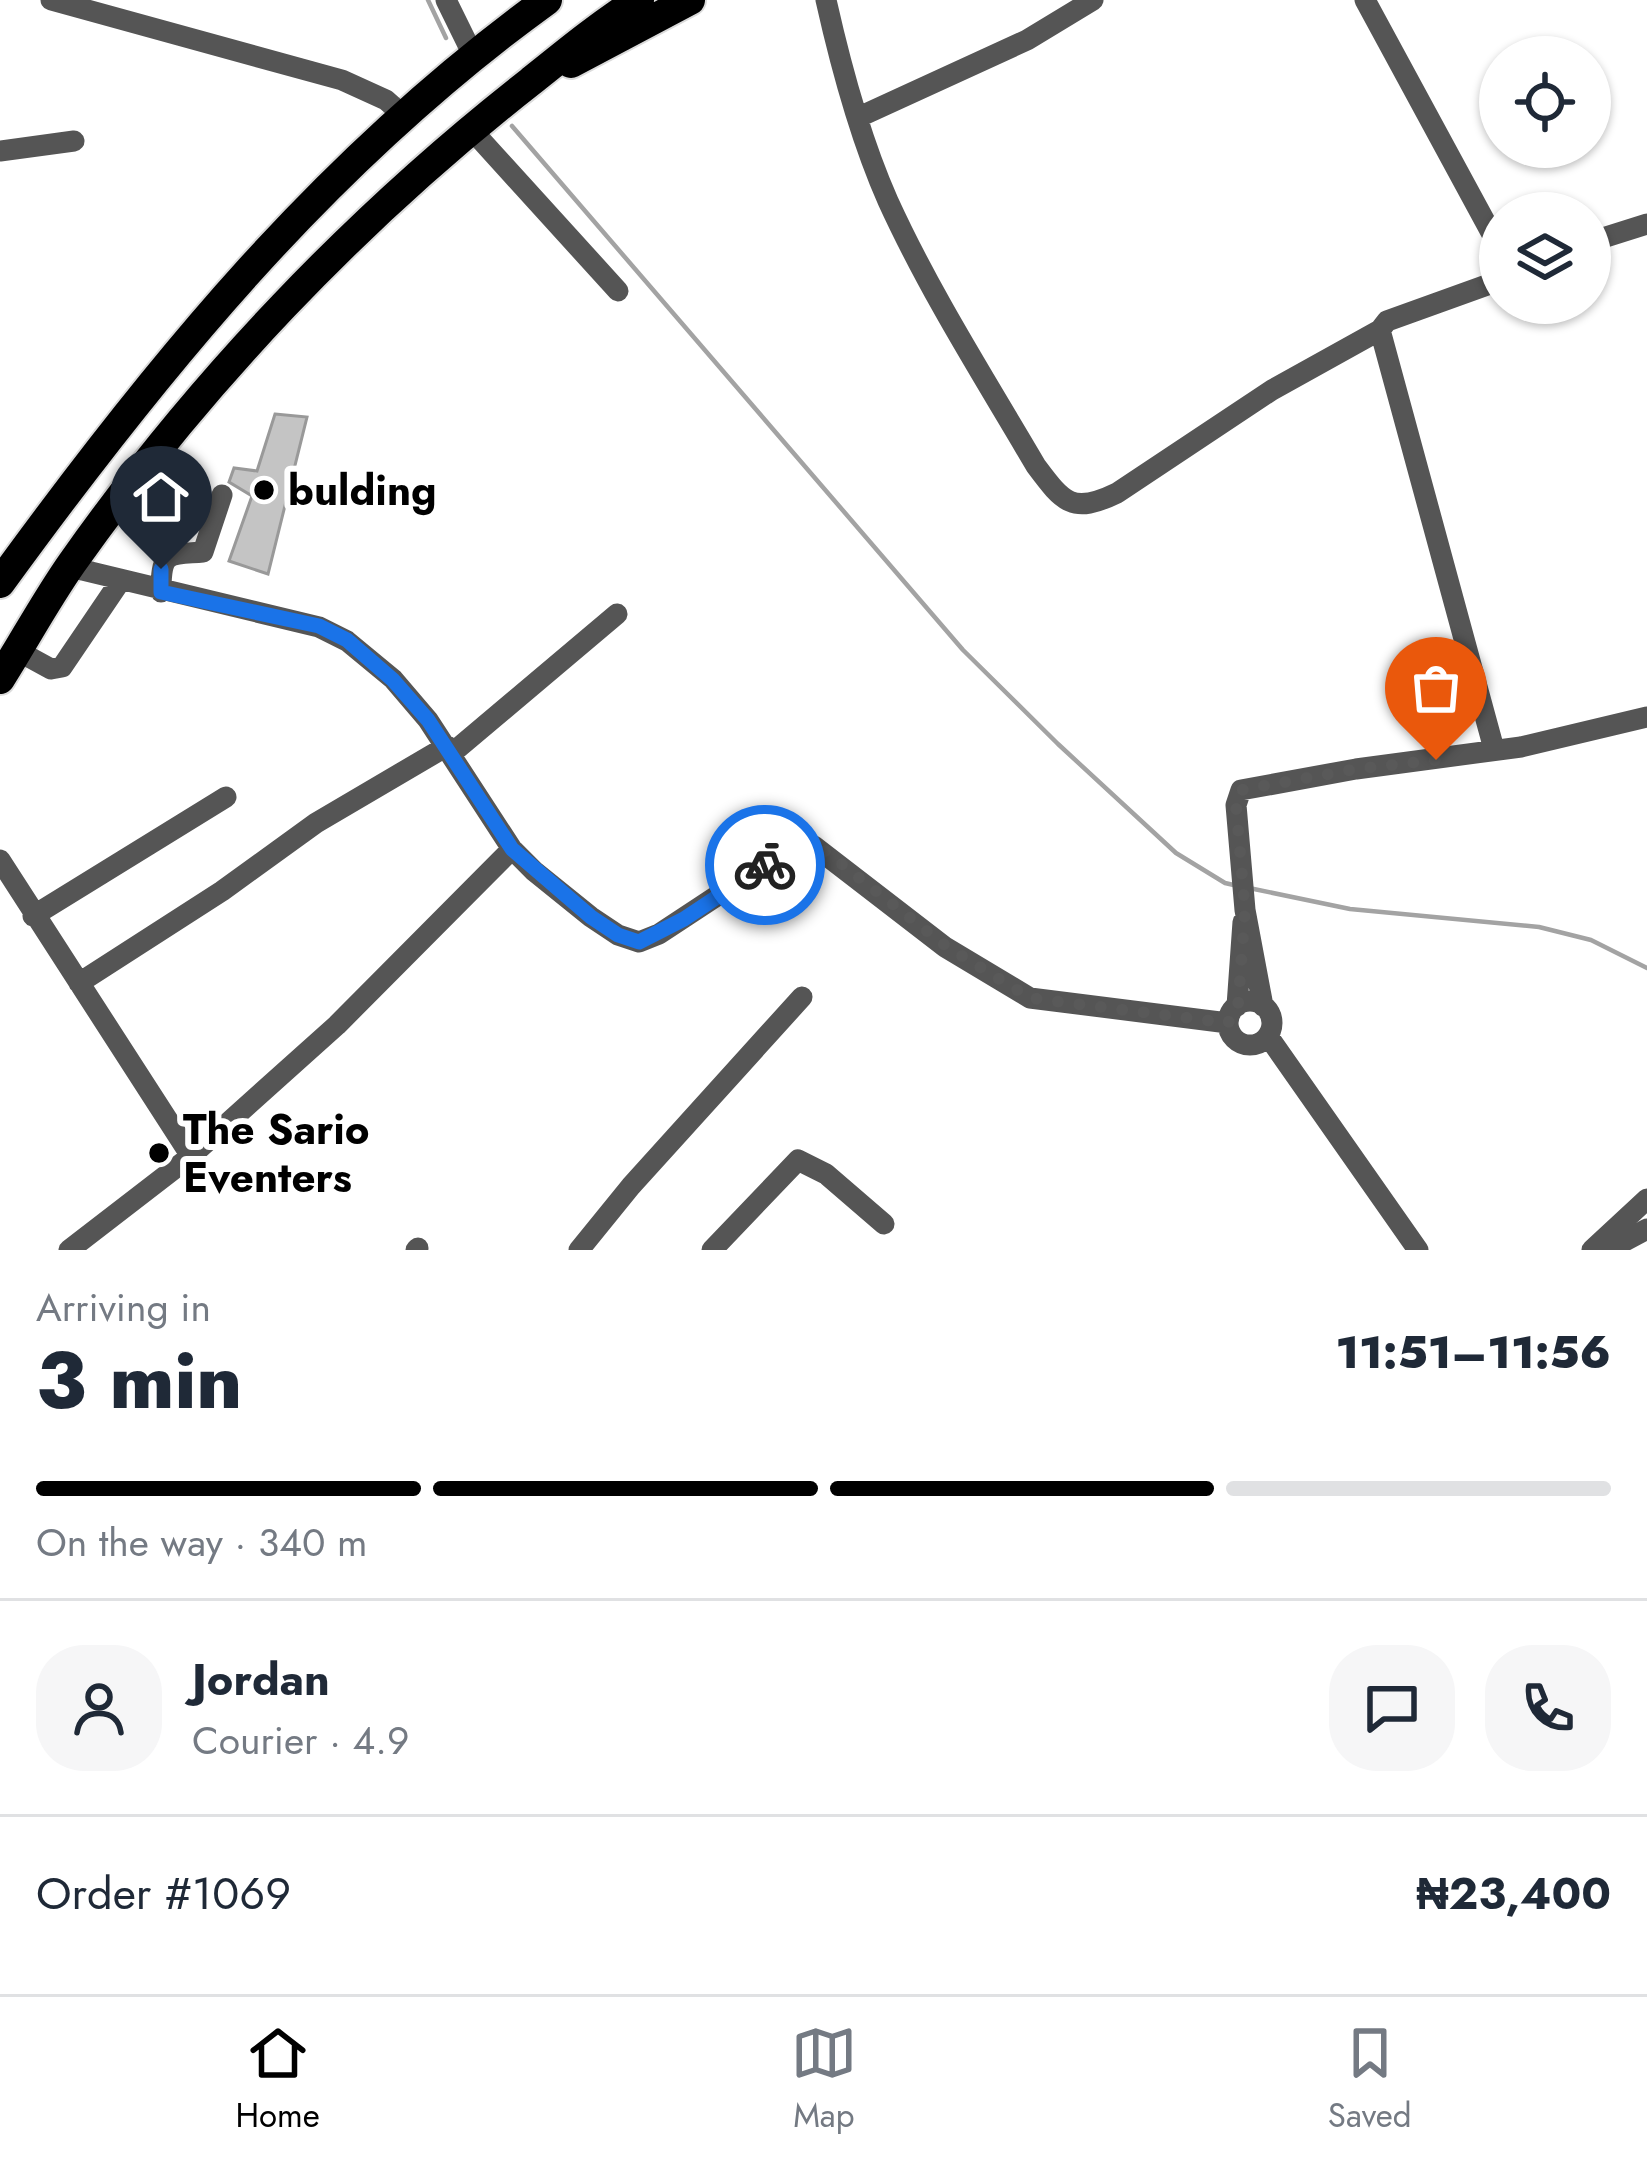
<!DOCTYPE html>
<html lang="en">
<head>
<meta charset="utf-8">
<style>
  :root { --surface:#fff; --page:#f6f6f7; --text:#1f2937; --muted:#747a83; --line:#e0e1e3; --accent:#000 }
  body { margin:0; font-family:Jost,sans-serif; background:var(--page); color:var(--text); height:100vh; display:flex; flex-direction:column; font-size:45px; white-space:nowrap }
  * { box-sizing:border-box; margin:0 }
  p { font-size:39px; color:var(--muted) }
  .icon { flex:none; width:66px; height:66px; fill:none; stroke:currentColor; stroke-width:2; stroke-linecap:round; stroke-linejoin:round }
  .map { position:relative; height:1250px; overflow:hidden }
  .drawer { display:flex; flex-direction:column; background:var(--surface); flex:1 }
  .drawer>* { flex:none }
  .controls { position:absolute; left:1479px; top:36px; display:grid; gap:24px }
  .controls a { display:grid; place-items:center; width:132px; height:132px; border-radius:50%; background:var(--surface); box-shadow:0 3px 9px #0004; font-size:60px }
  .pin { position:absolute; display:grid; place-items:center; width:102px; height:102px; color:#fff; margin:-123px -51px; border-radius:50% 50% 50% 0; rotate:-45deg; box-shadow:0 0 12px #0007 }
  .pin .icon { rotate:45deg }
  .courier { position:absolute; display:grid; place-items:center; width:120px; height:120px; margin:-60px; border:9px solid #1a73e8; border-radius:50%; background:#fff; color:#222; box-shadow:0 3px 15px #0007 }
  .summary em { font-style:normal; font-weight:800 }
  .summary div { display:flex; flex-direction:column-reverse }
  .summary { display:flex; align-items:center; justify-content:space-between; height:204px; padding:0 36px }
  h1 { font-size:78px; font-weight:800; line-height:90px }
  .bar { display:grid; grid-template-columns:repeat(4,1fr); gap:18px 12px; align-content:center; height:144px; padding:0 36px }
  .bar i { height:15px; border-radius:9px; background:var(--line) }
  .bar .on { background:var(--accent) }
  .bar p { grid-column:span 4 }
  .line { display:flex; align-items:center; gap:30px; padding:0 36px; border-top:3px solid var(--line) }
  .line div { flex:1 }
  .round { display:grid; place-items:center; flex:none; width:126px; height:126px; border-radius:48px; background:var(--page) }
  .dock { display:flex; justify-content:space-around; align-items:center; height:168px; border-top:3px solid var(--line); background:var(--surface); font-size:33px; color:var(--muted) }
  .dock a { display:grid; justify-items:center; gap:6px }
  .dock .on { color:var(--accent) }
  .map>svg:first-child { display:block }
</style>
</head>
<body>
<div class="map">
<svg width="1647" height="1250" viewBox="0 0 1647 1250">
  <rect width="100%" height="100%" fill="#fff"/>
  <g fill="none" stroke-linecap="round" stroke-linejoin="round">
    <!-- stream -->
    <path stroke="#a3a3a3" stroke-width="4.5" d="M428,0L446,38
      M512,126L963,650L1058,744L1176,853L1225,883L1238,886
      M1249,888L1350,909L1539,927L1591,940L1647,968"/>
  </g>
  <!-- building -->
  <path fill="#c4c4c4" stroke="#999" stroke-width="3" d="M275,414L307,417L268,574L229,561L252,496L229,482L234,468L257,471Z"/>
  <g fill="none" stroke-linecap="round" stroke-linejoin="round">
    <defs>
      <path id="highway" d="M571,63L690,0
        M0,583C159,364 326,160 547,0
        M0,679C24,641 46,600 72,563C199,383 356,218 530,82C566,53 600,25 639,0"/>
    </defs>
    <!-- highway casing -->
    <use href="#highway" stroke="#dbdbdb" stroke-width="34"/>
    <!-- minor -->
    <path stroke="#555" stroke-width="21" d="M51,0L342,80L386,100L404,116
      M446,0L474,57
      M826,0C841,67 860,138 888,201C930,293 985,379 1036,466C1063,502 1072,515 1117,493L1272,390L1380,330L1387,321L1487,285L1500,275
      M1365,0L1500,249
      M859,117L1027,40L1093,0
      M470,128L618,291
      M0,151L74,141
      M1590,242L1647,224
      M1380,330L1494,749
      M70,567L319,627L347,641L393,679L428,720L512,849L534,871L591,917L618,935L639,942L659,934L779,855L814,846L945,947L1030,998L1228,1023
      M161,592C161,550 168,555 203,552L222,495
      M18,651L51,669L62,667L121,580
      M451,754L617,614
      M0,860L191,1156
      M33,916L226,797
      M79,983L222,891L316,823L447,746
      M1228 1023a22 22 0 1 1 44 0a22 22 0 1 1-44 0Z
      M1237,1006L1243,922
      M1263,1006L1245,910L1236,805L1241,790L1356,769L1521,747L1647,717
      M1268,1036L1418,1250
      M69,1250L191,1156L337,1025L512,849
      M416,1250L418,1248
      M579,1250L631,1186L802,997
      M712,1250L798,1160L826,1174L884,1224
      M1592,1250L1647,1199
      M1608,1250L1647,1229"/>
    <!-- highway -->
    <use href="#highway" stroke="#000" stroke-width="30"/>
  </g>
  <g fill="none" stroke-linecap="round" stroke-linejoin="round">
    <!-- done -->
    <path stroke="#595959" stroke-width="12" stroke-dasharray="0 21.6" d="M765,865C784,852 803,841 825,851L946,946L1030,998L1228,1023L1238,1006L1245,910L1236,805L1241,790L1356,769L1436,760"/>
    <!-- route -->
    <path stroke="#1a73e8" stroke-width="15" d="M161,569V592L319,626L347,640L393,680L428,720L512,849L591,917L618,935L639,942L684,919L765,865"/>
  </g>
  <!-- markers -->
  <g fill="#000" stroke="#fff" stroke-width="4.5">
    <circle cx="264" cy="490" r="12"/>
    <circle cx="159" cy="1153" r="12"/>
  </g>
  <g text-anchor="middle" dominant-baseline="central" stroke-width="12" stroke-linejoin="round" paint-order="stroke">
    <!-- poi labels -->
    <g font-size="42" font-weight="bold" fill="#000" stroke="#fff" text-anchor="start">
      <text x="288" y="490">bulding</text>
      <text x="183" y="1129">The Sario<tspan x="183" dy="48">Eventers</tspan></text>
    </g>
  </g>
</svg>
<div class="controls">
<a><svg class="icon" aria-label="locate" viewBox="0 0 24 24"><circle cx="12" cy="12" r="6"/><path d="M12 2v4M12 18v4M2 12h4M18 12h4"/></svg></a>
<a><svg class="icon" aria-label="layers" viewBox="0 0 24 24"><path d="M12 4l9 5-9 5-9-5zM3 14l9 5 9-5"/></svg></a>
</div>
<div class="pin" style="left:1436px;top:760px;background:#ea580c"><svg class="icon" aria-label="bag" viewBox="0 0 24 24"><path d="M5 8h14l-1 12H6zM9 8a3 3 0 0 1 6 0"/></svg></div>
<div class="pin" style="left:161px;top:569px;background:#1f2937"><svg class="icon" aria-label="home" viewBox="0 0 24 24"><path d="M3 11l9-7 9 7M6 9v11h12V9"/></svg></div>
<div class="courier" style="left:765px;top:865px"><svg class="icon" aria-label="bike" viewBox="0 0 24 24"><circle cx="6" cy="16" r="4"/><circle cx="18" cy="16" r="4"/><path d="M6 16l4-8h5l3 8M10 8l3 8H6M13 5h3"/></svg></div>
</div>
<section class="drawer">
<div class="summary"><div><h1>3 min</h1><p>Arriving in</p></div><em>11:51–11:56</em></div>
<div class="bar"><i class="on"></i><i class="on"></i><i class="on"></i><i></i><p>On the way · 340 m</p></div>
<div class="line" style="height:216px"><a class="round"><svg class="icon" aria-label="person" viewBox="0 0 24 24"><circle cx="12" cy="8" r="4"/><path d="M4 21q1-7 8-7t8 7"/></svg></a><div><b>Jordan</b><p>Courier · 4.9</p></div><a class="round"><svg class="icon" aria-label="chat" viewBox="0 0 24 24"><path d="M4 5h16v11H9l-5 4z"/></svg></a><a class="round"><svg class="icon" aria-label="phone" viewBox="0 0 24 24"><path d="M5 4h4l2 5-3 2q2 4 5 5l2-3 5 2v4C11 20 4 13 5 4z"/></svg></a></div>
<div class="line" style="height:156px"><div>Order #1069</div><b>₦23,400</b></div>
</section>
<nav class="dock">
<a class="on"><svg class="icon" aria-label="home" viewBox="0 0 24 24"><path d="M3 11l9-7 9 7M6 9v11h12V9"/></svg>Home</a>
<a><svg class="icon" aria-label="map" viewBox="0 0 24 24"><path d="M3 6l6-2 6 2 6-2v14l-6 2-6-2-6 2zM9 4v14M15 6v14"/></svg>Map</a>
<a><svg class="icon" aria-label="saved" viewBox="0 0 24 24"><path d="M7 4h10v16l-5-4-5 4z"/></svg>Saved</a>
</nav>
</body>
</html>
